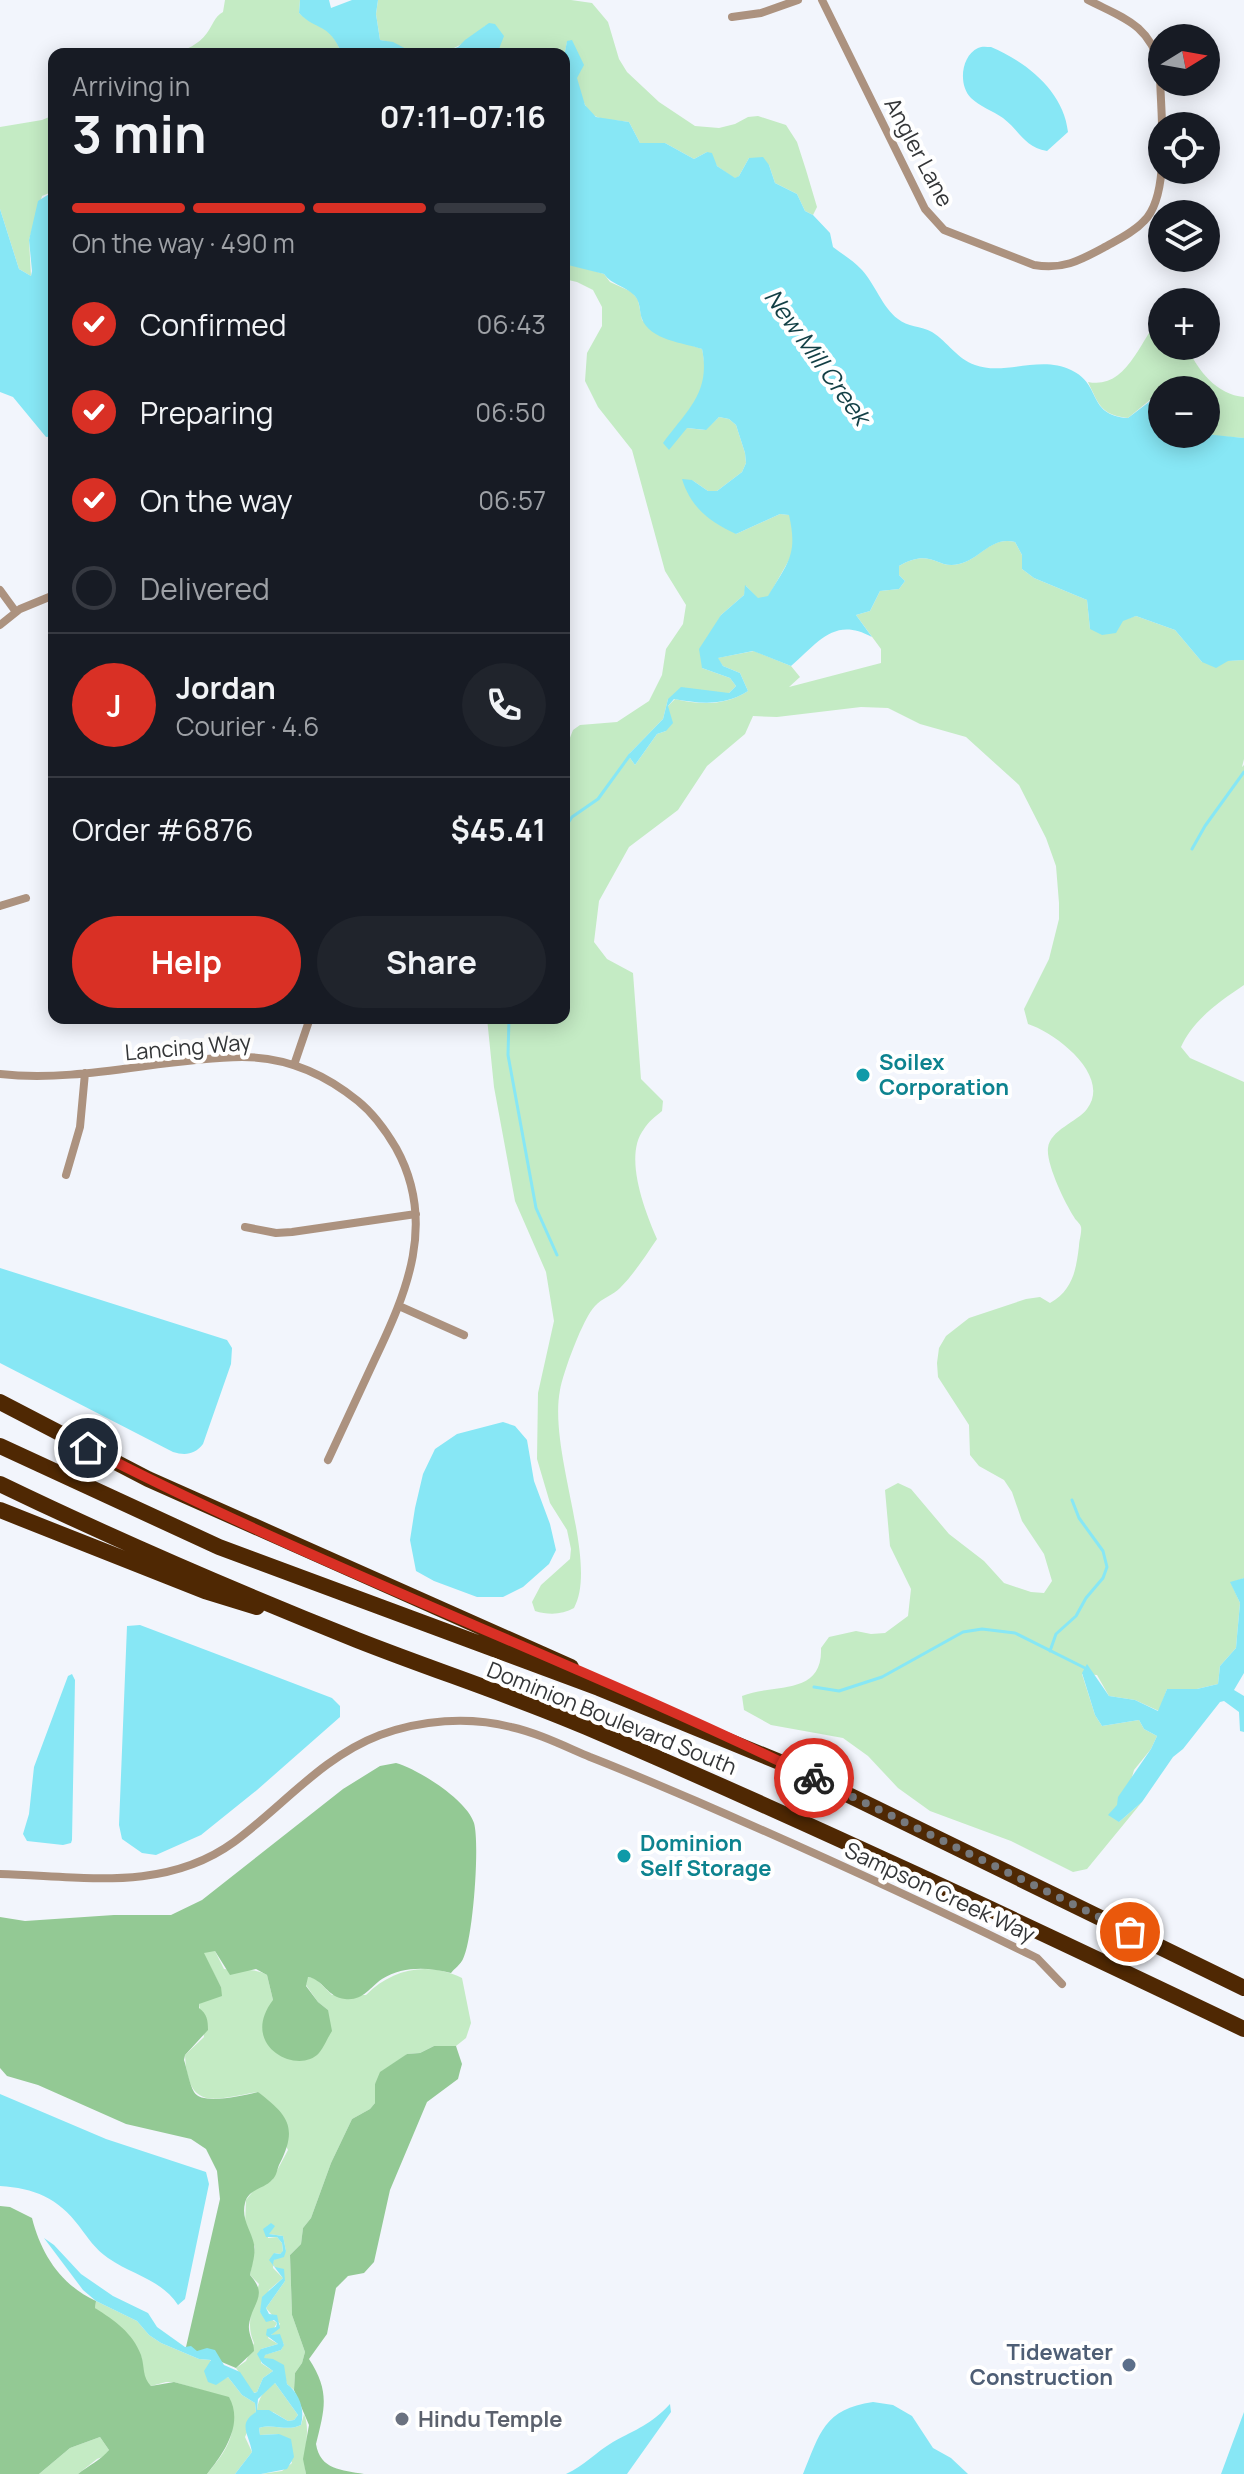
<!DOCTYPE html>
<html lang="en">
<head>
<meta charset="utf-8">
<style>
  :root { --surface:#171b24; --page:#20242c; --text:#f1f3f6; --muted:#9ea1a6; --line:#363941; --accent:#d93025 }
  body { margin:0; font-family:Manrope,sans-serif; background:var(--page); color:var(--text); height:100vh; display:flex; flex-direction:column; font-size:30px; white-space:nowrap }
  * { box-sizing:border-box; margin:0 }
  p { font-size:26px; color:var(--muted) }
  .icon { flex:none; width:44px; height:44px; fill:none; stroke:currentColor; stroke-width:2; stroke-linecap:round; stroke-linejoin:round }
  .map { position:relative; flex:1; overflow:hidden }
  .details { position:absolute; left:48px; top:48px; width:522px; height:976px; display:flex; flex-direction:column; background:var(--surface); border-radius:16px; box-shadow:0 4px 20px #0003 }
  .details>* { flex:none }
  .needle { width:52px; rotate:79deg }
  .fabs { position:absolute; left:1148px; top:24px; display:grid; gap:16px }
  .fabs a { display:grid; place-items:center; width:72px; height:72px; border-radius:50%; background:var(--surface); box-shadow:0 4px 20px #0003; font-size:40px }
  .pin { position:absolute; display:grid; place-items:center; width:68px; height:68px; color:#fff; margin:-34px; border:4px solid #fff; border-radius:50%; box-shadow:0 2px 8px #0007 }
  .courier { position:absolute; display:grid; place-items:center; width:80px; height:80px; margin:-40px; border:6px solid #d93025; border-radius:50%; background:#fff; color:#222; box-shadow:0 2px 10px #0007 }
  .headline em { font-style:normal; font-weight:700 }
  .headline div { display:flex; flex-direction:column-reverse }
  .headline { display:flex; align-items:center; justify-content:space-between; height:136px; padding:0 24px }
  h1 { font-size:52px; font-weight:700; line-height:60px }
  .bar { display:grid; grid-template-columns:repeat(4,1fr); gap:12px 8px; align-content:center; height:96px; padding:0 24px }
  .bar i { height:10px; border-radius:6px; background:var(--line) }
  .bar .on { background:var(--accent) }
  .bar p { grid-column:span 4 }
  .line { display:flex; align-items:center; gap:20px; padding:0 24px; border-top:2px solid var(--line) }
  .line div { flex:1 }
  .round { display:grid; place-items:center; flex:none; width:84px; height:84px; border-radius:42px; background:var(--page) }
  ol { padding:0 24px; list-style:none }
  li { display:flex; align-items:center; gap:24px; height:88px }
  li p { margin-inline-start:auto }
  li .icon { padding:8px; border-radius:50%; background:var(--accent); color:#fff; stroke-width:4 }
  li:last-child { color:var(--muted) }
  li i { width:44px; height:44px; border:4px solid var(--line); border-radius:50% }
  .button { display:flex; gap:16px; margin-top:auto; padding:16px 24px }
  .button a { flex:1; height:92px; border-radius:48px; background:var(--accent); color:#fff; font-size:32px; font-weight:700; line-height:92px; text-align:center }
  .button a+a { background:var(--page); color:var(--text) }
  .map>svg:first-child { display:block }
</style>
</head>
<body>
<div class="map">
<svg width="1244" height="2474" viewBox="0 0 1244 2474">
  <rect width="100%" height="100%" fill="#f2f5fc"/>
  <!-- green -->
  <path fill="#c4ebc4" d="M225,0H300L299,13C306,20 314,21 322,27C333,33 337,43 342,54H174C187,49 198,45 207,33C213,25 214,17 223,12Z
    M378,0H571L592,3L608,22L619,59L627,72L659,102L695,126L719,128L735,124L748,117L758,116L786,125L797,142L806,170L817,207L813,215L805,211L797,194L775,183L769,165L749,158L739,176L735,179L717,166L707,152L694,159L665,143L645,145L640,143L629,122C619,120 606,121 597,117C578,109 572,60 567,42L564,57V54H500L485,26C468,43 441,59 416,54C403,51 395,42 380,40L376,14Z
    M54,115V191L42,196L29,240L31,276L19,269L0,209V127L42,120Z
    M569,263L604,274L610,282L632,292L638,300L642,320L656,333L702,349C709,381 699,398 687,428L705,430L719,417L729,419L736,425L745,453L746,463L742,472L717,491H708L692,480L736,534L780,514L790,515L795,544L793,553L768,597L758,599L746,586L744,595L721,615L702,668L730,678L736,686L729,693L668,699L663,719L628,755L635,765L657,734L666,731L668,706L675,699C700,705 725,706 748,691L740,673L723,666L717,658L754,651L791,666L800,677L789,687L881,663V649L856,615L870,611L880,591L899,589L905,581L899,575V566C932,547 936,570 959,564C981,559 990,536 1015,542L1022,555V569L1034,578L1087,600L1090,629L1136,616L1175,630L1202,662L1244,660V759L1242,767L1244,765V985C1220,1001 1193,1020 1181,1047L1190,1058L1244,1082V1578L1231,1583L1240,1603L1237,1636L1236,1648L1220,1666L1218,1684L1197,1689H1167L1159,1711L1135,1700L1109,1696L1097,1675L1082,1674L1095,1715L1102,1726L1139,1720L1144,1729L1157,1736L1151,1749L1134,1770L1119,1822L1142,1802L1087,1869L1073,1872L1011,1841L930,1811L898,1788L868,1756L843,1738L771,1725L744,1710L742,1696C773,1683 823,1697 821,1648L829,1637L856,1631L871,1634L885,1633L908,1616L911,1589L890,1546L885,1490L898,1483L911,1489L949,1534L984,1561L1004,1583L1031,1592L1044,1593L1052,1581L1044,1554L1022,1521L1012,1492L1004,1480L979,1466L970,1455L969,1425L938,1377L937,1363L939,1348L946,1336L969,1318L1026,1299L1040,1297L1050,1303C1073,1290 1076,1270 1079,1246C1079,1241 1082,1232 1081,1227C1080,1223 1076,1221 1074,1217C1065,1203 1046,1164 1048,1148C1050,1130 1077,1122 1087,1109C1112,1076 1056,1033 1028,1024L1024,1009L1049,959L1059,919V903L1056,866L1046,838L1019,785L966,737L920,724L888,708L861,707L777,717L753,716L745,734L707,766L678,810L629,847L599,901L594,942L607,959L633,973L641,1079L663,1101L662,1111C656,1116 648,1122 644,1129C623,1156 645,1211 657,1239C646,1255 634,1274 620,1288C613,1295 602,1298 595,1306C583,1318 563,1373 560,1390C548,1452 599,1562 574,1608C562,1615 548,1615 535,1611L532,1602L541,1585L570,1559L571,1549L567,1530L550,1503L537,1459L538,1393L554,1321L546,1272L515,1201L494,1087L487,1018H564V753L573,730L580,725L617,722L649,701L662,675L666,649L683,624L686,605L665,571L632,450L598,407L585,381L587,353L602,326V307L593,290L577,282L564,279V264Z
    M1162,316V346H1187C1197,370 1217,395 1244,397V438L1204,435L1206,396L1209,391L1203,383L1162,390L1128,418C1101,415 1099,405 1088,382C1128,390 1140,338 1162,316Z
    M211,1950L215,1951L224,1969C240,1971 253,1967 267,1975L273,2000L328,2010L318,2002L306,1985L307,1977L315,1978L332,1995H366C392,1969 427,1961 462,1978L471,2023L466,2038L456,2046H434L420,2053L407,2054L375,2084V2103L370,2109L352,2119L331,2163L311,2218L303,2228L301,2244L290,2255L292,2315L305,2352L302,2363L295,2373L294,2390L287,2384L284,2374L264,2359V2355L281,2350L284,2344L271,2335L280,2324L266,2308L285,2281L273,2264L274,2260L286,2251L283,2236L269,2234L267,2225L268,2238L277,2237L282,2243L283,2252L280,2254L274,2253L273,2268L283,2278L269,2290L260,2312L277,2323L268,2338L278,2344L261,2349V2363L273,2371L263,2378L257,2392L253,2393L236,2368L246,2361L254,2343C245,2324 253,2304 259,2284L250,2275L255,2247L245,2225L246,2200L254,2190L272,2180L288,2150L258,2092C215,2099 188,2113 185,2055L204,2037L199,2004L221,1987L203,1953Z
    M96,2301L137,2321L149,2335L161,2343L199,2359L210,2360L223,2379L228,2377L242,2395L255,2403L256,2412L245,2437L252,2452L235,2474H207C230,2446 238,2433 229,2398L174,2382H166L151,2386L145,2380L141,2356L95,2308Z
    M275,2383L298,2415L294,2420L288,2421L273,2412L257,2410C258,2399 265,2387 275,2383Z
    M304,2414C312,2434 301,2453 306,2474H261L282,2471L292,2463L279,2434L260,2435L259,2428C273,2423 287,2432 301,2425Z
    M100,2437L109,2450L105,2456L97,2459L78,2474H39L70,2448Z"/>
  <!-- forest -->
  <path fill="#93c994" d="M396,1763C418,1769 467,1800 474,1823C480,1844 473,1940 463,1959C461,1964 454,1969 451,1973C428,1967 403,1966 382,1979C369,1988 363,2001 345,1999C328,1998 323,1979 308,1977L306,1986L318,2002L328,2010L332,2031C328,2037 324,2047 319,2053C298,2076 238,2046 273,2000L267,1975L256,1969L230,1975L215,1951L204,1953L221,1987L222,1996L199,2004V2008C207,2014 208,2020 208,2030L185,2055L184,2060C187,2069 189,2083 194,2092C202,2106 244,2095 258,2092C288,2115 298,2127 280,2163C277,2168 277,2176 272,2180C264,2189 248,2189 245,2203C241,2219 251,2230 254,2244C256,2253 252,2266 250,2275C269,2296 252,2302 249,2325C248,2335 254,2341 254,2351L236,2368L186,2347L220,2199L217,2171L206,2149L191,2139L126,2124L38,2085L7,2076L0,2068V1917L25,1921L114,1915H171L202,1900L343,1789L380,1766Z
    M434,2046H456L462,2064L460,2071L458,2079L427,2102L390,2190L374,2262L364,2273L348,2276L336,2288L327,2334L309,2359C330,2391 325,2408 316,2444C320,2470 342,2470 364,2474H306L303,2459L309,2425L294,2390L295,2373L302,2363L305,2352L292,2315L290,2255L301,2244L303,2228L311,2218L331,2163L352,2119L370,2109L375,2103V2084L380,2072L407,2054L420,2053Z
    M0,2206L10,2207L32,2218C41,2254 61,2285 96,2301L95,2308C114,2320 133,2333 141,2355C145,2367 142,2377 151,2386L174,2382L229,2397C244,2424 224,2453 207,2474H78C88,2466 102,2459 109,2450L100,2437L70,2448L39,2474H0Z"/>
  <!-- water -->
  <path fill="#87e7f5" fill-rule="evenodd" d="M300,0H329L331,8L352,0H378L376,14L380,40L393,42L416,54H342C328,21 317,32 299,13Z
    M489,23L495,24L504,36L499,49L500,54H437L458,47L465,40Z
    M572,40L584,65L577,78L585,105L596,117L629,122L640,143H665L694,159L707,152L712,153L717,166L735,178L739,176L749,158L763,157L769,165L775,183L797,194L805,211L813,215L830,233L833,247C842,254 854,261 862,270C875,284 882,307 898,319C907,327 921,326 932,332C948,342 957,359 975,365C1004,376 1040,355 1071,370C1103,385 1086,415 1128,418L1162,392V434H1204L1244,438V660L1228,661L1216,668L1202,662L1175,630L1136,616L1123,621L1116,633L1102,635L1090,629L1087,600L1034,578L1022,569V555L1015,542C991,536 981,559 959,564C936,570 932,547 899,566V575L905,581L899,589L880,591L870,611L856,615L872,637C834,616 818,643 791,666L753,651L718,658L723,666L740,673L748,691C725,706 701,704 674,699L668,706L673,723L666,731L657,734L635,765L628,755L663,719L668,699L681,687L729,693L736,686L730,678L702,668L699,649L721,615L744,595L745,585L758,598L768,596C788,562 798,555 789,515L780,514L736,534C710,522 691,508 682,479L692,480L708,491H717L742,472L746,463L745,453L736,425L729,419L719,417L706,430L687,428L669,450L663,443C687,410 711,393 702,349C684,343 650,340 642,319C639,311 641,302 634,295C625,286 612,285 604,274L564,264V57L567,41Z
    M991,47C1027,62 1064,92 1068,132L1047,151C1024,147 1020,131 1003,118C993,111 979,106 971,98C958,85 961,56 978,48C982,46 987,47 991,47Z
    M54,191V436L46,437L13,397L0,392V209L19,269L31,276L32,271L29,240L38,201Z
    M0,1268L227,1340L232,1348L231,1364L203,1444C195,1454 186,1456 173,1452L0,1363Z
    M503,1422L515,1426L527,1440L534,1481L550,1524L556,1550L549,1564L523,1587L503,1597H477L434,1581L416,1571L410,1540L415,1508L423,1474L435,1449L457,1434Z
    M1244,1578V1673L1234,1690L1244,1696V1732L1240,1731L1239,1712L1224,1701L1220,1702L1183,1749L1173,1757L1142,1802L1119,1822L1108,1815L1117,1805L1118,1797L1151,1749L1157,1736L1144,1729L1139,1720L1102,1726L1095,1715L1082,1673L1087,1664L1109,1696L1135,1700L1158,1711L1167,1689H1197L1218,1684L1220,1666L1236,1648L1237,1636L1240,1603L1230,1582Z
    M140,1625L332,1698L340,1706V1717L257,1790L201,1835L156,1855L142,1853L122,1839L119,1825L127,1626Z
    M72,1674L75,1680L72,1840L71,1843L63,1845L27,1841L23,1834L29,1814L34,1767L68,1676Z
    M0,2094L106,2139L206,2172L209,2184L185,2299L178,2305C161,2279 132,2275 108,2258C95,2249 88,2238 79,2226C58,2198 34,2188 0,2186Z
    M271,2223L275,2226L269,2234L283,2236L286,2251L284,2257L274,2260L273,2264L275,2267L284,2269L285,2281L266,2308L269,2314L277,2315L280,2328L271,2335L280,2334L284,2345L281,2350L265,2355L264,2358L273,2359L284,2365L287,2384C300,2394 305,2410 301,2425C287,2432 273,2423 259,2428L260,2435L279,2434L291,2439L294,2457L287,2469L261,2474H235L252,2452C249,2434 237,2424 256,2412L255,2403L242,2395L228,2377L216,2385L208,2382L204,2371L211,2360L199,2359L161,2343L149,2335L137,2321L96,2301L83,2290L44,2238L54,2245L81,2274L113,2296L148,2313L157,2327L185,2347L191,2346L197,2351L207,2348L215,2350L224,2365L240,2372L254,2393L257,2392L263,2378L273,2371L262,2363L257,2354L261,2349L278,2344L266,2335L267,2329L276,2327L277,2323L274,2320L266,2322L260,2312L262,2297L283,2278L269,2260L274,2253L280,2254L283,2251L282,2243L277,2237H266L263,2229ZM275,2383L298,2415L294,2420L288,2421L269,2410H257L258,2399Z
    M873,2402L893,2405L912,2416L933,2448L951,2458L968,2474H803C820,2433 824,2409 873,2402Z
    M670,2404L671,2412L627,2474H566C584,2466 596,2452 613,2442C638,2428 649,2426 670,2404Z
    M1244,2412V2474H1221Z"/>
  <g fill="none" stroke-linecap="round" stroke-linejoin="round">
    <!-- stream -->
    <path stroke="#87e7f5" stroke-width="3" d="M564,829L572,817L598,799L630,755
      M1192,849L1205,826L1244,772
      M509,1018L508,1055L536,1208L557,1255
      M1050,1651L1056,1634L1076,1616L1086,1598L1103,1578L1107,1567L1103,1551L1079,1518L1072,1500
      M814,1687L839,1691L882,1677L963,1632L982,1629L1015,1633L1085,1668"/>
    <!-- minor -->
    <path stroke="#ac927f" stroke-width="8" d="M822,0L925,209L944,230L1034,265C1062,270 1079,261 1103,248C1117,240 1133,233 1144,221C1173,193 1159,106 1160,66C1149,24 1123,18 1088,0
      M732,17L761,13L798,0
      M0,590L16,612
      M0,625L20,609L54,595
      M0,906L26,898
      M294,1065L310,1018
      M0,1074C81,1083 161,1058 242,1057C285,1057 325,1074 358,1101C374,1114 386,1131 396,1148C437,1222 407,1292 374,1361C359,1394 343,1427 328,1460
      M66,1175L80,1127L85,1073
      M245,1227L276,1233L292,1232L416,1214
      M399,1306L464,1335
      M0,1874C80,1876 164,1893 234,1842C283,1806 322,1757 380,1735C421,1720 468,1716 511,1727C538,1733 564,1746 590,1757C626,1771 661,1786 696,1801C811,1851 925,1903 1037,1958L1062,1984"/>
    <!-- motorway -->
    <path stroke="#4f2803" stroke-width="16" d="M0,1402L148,1479L571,1667
      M0,1446L219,1547L599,1688L787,1765L1244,1988
      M0,1484C116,1540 237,1592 357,1640C433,1670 511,1695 586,1727C808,1822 1026,1925 1244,2029
      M0,1510L205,1591L257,1607"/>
  </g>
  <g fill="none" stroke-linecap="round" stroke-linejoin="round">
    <!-- done -->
    <path stroke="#76797d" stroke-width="8" stroke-dasharray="0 14.4" d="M814,1778L1130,1932"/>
    <!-- route -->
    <path stroke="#d93025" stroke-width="10" d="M88,1448C324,1570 575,1661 814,1778"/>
  </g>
  <!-- markers -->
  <g fill="#0f9aa8" stroke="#fff" stroke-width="3">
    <circle cx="863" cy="1075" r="8"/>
    <circle cx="624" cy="1856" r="8"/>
  </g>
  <circle fill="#5c6f8a" stroke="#fff" stroke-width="3" cx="1129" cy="2365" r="8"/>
  <circle fill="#6b7280" stroke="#fff" stroke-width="3" cx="402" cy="2419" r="8"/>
  <g text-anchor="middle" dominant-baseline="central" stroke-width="8" stroke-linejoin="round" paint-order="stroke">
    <!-- street labels -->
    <g font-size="22" fill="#343638" stroke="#fff">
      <text transform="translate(919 152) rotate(62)">Angler Lane</text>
      <text transform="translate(188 1047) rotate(-5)">Lancing Way</text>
      <text transform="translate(612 1718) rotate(22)">Dominion Boulevard South</text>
      <text transform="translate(940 1892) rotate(25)">Sampson Creek Way</text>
    </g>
    <!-- culture labels -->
    <g font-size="22" font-weight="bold" fill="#0d838f" stroke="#fff" text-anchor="start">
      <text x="879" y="1062">Soilex<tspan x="879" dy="25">Corporation</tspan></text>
      <text x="640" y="1843">Dominion<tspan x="640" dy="25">Self Storage</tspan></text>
    </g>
    <!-- service labels -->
    <g font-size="22" font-weight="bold" fill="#4e5e75" stroke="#fff" text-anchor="end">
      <text x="1113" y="2352">Tidewater<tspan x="1113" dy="25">Construction</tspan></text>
    </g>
    <!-- worship labels -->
    <g font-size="22" font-weight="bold" fill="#5b616d" stroke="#fff" text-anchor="start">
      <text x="418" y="2419">Hindu Temple</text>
    </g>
    <!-- water labels -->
    <g font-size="24" font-style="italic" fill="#123f45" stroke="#fff">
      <text transform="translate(818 356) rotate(54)">New Mill Creek</text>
    </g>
  </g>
</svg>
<div class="fabs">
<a><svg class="needle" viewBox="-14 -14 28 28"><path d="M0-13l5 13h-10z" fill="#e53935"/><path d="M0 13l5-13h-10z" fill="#9ea1a6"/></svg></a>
<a><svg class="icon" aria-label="locate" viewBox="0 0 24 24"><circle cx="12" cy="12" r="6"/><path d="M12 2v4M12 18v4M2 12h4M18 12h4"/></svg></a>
<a><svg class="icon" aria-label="layers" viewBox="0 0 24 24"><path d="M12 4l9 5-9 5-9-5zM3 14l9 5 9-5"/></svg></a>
<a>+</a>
<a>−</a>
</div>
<div class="pin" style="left:1130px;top:1932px;background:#ea580c"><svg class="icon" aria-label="bag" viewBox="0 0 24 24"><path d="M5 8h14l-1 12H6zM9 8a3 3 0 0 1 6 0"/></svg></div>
<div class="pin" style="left:88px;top:1448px;background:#1f2937"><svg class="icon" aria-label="home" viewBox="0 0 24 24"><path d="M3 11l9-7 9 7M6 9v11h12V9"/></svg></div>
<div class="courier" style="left:814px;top:1778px"><svg class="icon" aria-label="bike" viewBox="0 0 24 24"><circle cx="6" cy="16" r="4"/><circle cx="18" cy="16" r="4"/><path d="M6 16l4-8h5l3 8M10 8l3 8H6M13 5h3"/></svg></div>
<section class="details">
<div class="headline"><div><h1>3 min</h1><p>Arriving in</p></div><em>07:11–07:16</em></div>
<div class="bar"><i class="on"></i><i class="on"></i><i class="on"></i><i></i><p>On the way · 490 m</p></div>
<ol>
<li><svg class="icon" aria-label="check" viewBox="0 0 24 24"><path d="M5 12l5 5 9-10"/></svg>Confirmed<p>06:43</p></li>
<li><svg class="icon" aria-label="check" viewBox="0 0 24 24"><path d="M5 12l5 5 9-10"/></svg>Preparing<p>06:50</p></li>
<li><svg class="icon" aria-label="check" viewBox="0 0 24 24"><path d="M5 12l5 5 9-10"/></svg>On the way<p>06:57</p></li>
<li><i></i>Delivered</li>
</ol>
<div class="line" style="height:144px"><b class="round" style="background:var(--accent);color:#fff">J</b><div><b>Jordan</b><p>Courier · 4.6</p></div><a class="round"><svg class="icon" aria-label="phone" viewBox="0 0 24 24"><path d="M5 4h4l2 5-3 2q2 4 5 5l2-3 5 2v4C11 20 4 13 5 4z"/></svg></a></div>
<div class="line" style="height:104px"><div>Order #6876</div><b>$45.41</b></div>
<div class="button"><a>Help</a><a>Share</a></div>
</section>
</div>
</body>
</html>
